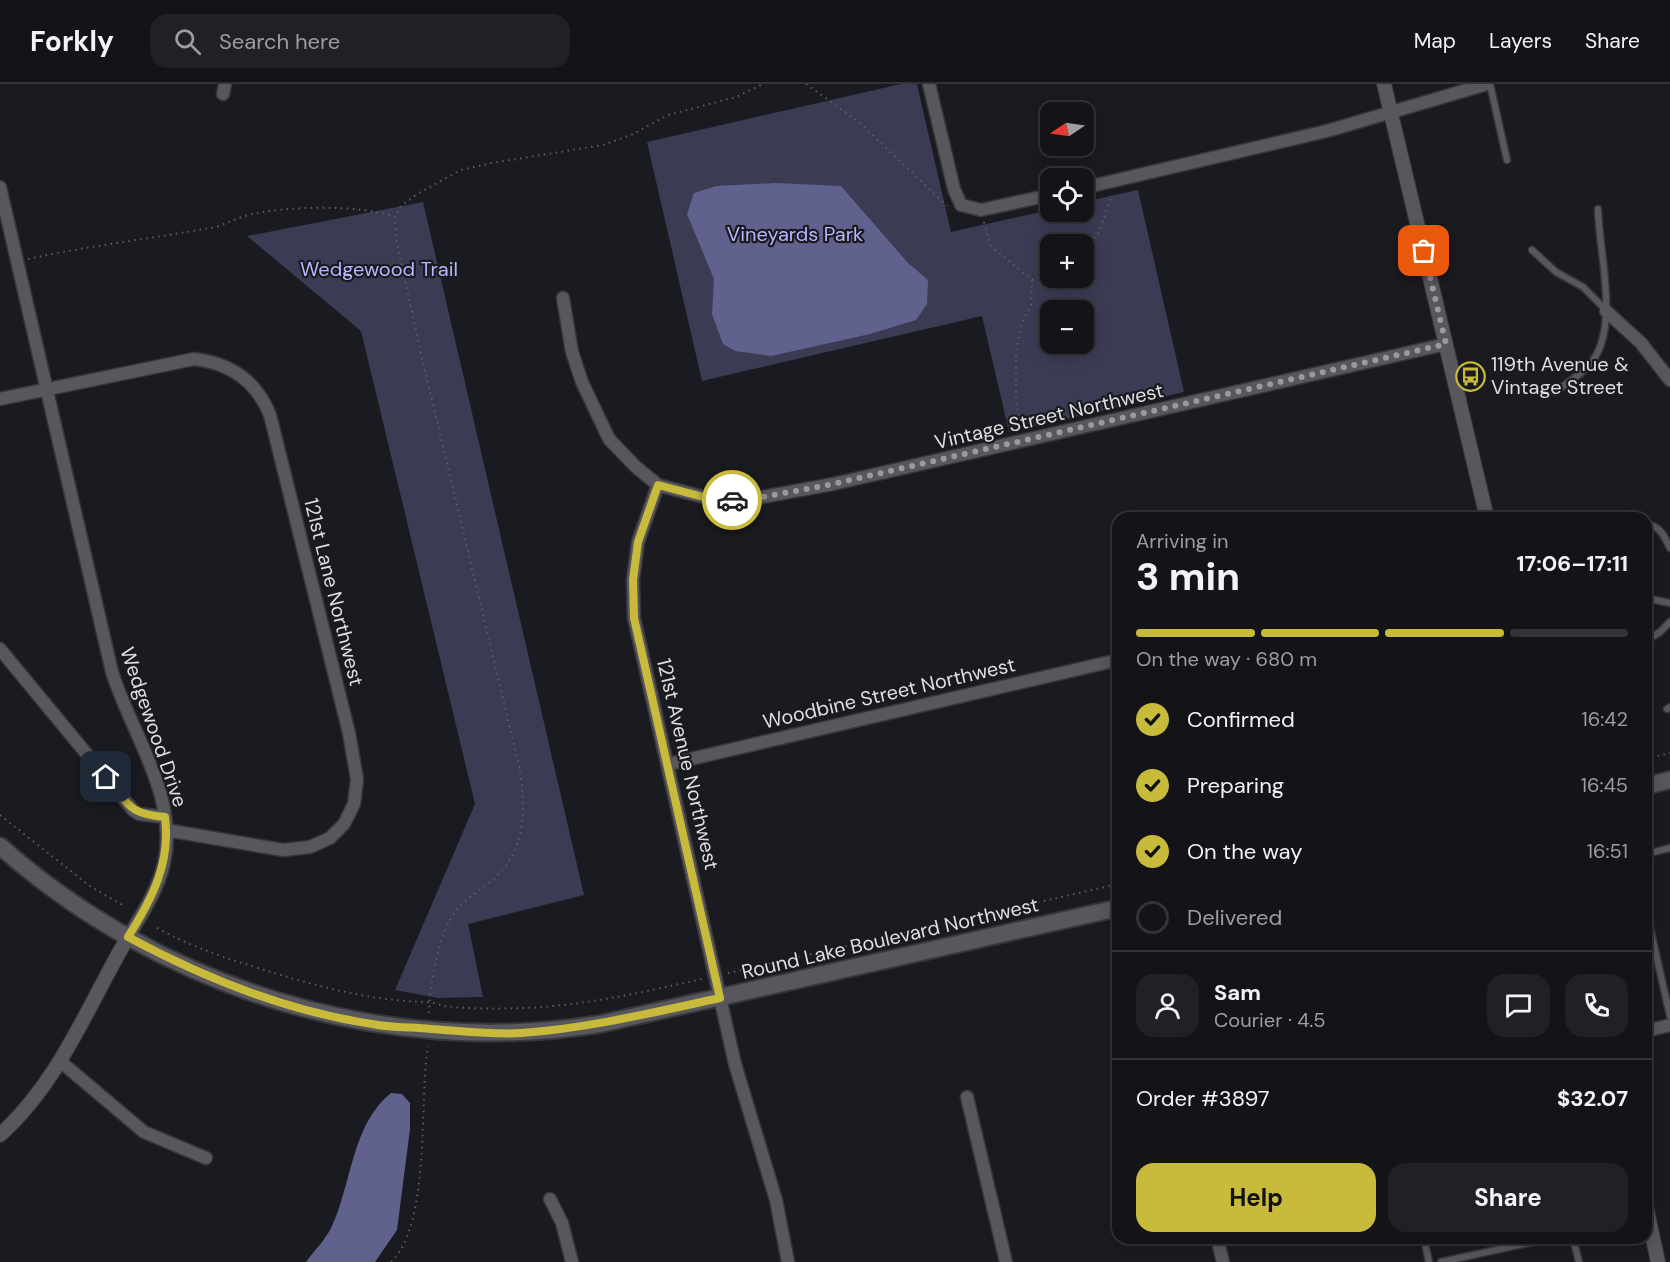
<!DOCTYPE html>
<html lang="en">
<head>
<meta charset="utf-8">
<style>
  :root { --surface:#141418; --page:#212125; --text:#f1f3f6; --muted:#9d9ea2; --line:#333337; --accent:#c8bb3b }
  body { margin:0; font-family:"DM Sans",sans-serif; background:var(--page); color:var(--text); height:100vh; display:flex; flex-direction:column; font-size:22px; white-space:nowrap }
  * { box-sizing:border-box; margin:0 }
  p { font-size:20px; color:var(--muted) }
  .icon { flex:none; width:33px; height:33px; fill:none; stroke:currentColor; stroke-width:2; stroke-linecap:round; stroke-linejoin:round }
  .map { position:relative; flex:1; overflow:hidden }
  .details { position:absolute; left:1112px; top:428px; width:540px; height:732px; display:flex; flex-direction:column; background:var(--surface); border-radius:18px; box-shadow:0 3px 15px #0003,0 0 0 2px var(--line) }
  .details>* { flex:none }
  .needle { width:39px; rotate:257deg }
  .fabs { position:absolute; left:1040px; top:18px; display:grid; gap:12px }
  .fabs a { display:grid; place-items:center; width:54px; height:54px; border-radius:12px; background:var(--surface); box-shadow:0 3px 15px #0003,0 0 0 2px var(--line); font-size:30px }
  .pin { position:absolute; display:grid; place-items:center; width:51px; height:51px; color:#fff; margin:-26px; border-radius:12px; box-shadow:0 3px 9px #0006 }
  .courier { position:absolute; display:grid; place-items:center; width:60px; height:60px; margin:-30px; border:4px solid #c8bb3b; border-radius:50%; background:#fff; color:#222; box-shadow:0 2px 8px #0007 }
  .overview em { font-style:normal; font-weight:700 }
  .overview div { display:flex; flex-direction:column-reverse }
  .overview { display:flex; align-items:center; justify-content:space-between; height:102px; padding:0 24px }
  h1 { font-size:39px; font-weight:700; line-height:45px }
  .bar { display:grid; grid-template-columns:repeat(4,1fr); gap:9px 6px; align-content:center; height:72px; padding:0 24px }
  .bar i { height:8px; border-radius:4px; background:var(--line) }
  .bar .selected { background:var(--accent) }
  .bar p { grid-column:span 4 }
  .line { display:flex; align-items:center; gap:15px; padding:0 24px; border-top:2px solid var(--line) }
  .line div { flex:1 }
  .round { display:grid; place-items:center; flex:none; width:63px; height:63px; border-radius:18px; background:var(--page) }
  ol { padding:0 24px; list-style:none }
  li { display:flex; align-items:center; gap:18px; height:66px }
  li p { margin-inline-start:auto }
  li .icon { padding:6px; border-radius:50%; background:var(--accent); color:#111; stroke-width:4 }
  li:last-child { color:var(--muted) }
  li i { width:33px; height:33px; border:3px solid var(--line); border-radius:50% }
  .action { display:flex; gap:12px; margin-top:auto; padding:12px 24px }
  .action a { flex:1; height:69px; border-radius:18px; background:var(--accent); color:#111; font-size:24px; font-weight:700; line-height:69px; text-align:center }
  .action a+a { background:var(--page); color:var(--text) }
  header { display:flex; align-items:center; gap:36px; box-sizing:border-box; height:84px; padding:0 30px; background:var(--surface); border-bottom:2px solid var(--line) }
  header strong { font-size:28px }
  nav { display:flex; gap:33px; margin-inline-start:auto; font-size:21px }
  .search { width:420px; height:54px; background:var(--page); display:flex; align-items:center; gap:15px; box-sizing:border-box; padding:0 21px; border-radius:18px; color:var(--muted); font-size:22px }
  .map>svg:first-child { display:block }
</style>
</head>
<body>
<header>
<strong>Forkly</strong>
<div class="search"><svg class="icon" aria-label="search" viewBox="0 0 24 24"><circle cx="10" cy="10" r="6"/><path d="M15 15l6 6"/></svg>Search here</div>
<nav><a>Map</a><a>Layers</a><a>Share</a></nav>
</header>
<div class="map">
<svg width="1670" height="1178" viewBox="0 0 1670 1178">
  <rect width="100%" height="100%" fill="#1a1b20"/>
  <!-- green -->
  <path fill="#3b3b54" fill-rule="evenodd" d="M901,0H917L951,148L1050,126L1083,128V118L1138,106L1184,308L1009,348L982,232L702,297L647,58ZM1050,160H1083V194H1050ZM1050,226H1083V260H1050Z
    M423,118L584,811L468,840L483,913L438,914L395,906L475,720L361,247L247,152Z"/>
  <!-- water -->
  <path fill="#61618e" d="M776,99L841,102L908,179L928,196L927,220L916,236L870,250L771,272L735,267L723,260L712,230L714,195L687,130L694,109L716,102Z
    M391,1009L402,1010L410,1019V1045L397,1146L375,1178H306C314,1167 325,1156 331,1144C352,1101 351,1041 391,1009Z"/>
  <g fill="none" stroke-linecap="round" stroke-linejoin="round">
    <defs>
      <path id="service" d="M1490,0L1507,76
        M1532,166L1556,188L1583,203L1606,226
        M1555,308C1567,299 1581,291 1591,279C1620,243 1599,169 1598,125
        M1646,440C1660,442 1664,451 1670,464
        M1646,514L1670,519
        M1646,557L1660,548L1670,538
        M1667,625L1670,623
        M1646,770L1670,764
        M1646,826L1670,932
        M1424,1154L1429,1178
        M1573,1154L1579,1178
        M1441,1178L1551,1154"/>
      <path id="minor" d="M929,0L954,105L961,121L981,126L1050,111
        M223,10L225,0
        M0,103L112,588C131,649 179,713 164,779C158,806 142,830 128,853
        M1083,104L1327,47L1487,0
        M563,214L572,268L582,298L609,355L636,383L658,401L638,458L633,496L634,534L735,980L776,1116L788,1178
        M1606,227L1641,259L1670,296
        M0,315L194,275C230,279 256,296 270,331L349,649L357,695L354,720L344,740L330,754L310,763L283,766L166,746
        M658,401L711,415L747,416L833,400L1446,260
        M0,565L133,726L139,730L165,733
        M669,680L1118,576
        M1646,947L1670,941
        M61,978L144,1048L206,1074
        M967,1013L1006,1178
        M550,1115L562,1139L572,1178
        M1217,1154L1223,1178"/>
      <path id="tertiary" d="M1384,0L1487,434
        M0,1051C60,997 88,921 128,853
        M1646,1122L1658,1178"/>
      <path id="secondary" d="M1646,702L1670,696
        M0,762C162,906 386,974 600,940L1118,824"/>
    </defs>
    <!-- service casing -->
    <use href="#service" stroke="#36363a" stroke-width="9"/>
    <!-- minor casing -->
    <use href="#minor" stroke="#36363a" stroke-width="15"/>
    <!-- tertiary casing -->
    <use href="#tertiary" stroke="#36363a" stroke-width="16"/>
    <!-- secondary casing -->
    <use href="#secondary" stroke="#36363a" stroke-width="20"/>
    <!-- path -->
    <path stroke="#5d5e62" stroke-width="2" stroke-dasharray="1.5 4.5" stroke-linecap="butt" d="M806,0L860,39L947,122
      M984,138L991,162L1032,196L1031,221L1021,240L1016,269V317L1021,345
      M1083,169L1099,148L1112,111
      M28,175C88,162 149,155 210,144C224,142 235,134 249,131C283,122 362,120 394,133
      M1032,196L1050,190
      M1646,675L1670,669
      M0,731L91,803L124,822
      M157,844C186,860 214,870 245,880C306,899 364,917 428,918C434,918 439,921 445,922C470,925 497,925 523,924C583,922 643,908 702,895
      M728,889L1118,800
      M429,929C430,900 438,850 456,827C465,814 483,805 495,794C527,764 526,722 519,682L422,274L396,155L395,133L400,123L417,110L461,86L492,79L603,61L631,51L668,31L736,13L763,0
      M391,1178C431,1141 419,1014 428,962"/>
    <!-- service -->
    <use href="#service" stroke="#57575d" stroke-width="6"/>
    <!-- minor -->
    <use href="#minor" stroke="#57575d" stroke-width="12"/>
    <!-- tertiary -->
    <use href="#tertiary" stroke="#57575d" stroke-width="14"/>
    <!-- secondary -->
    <use href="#secondary" stroke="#57575d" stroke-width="16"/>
  </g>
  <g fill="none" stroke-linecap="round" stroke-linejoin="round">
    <!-- done -->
    <path stroke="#999a9e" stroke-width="6" stroke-dasharray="0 10.8" d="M732,416H747L833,400L1446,260L1424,167"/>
    <!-- route -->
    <path stroke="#c8bb3b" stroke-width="8" d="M106,693C130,720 125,729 165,733C171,779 152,815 128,853C204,894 286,927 372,940C392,944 412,943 431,945C462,947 492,951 522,949C590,944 655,928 720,914L634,534L633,496L638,458L658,401L711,415L732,416"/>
  </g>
  <!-- icons -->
  <defs>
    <symbol id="bus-ring" viewBox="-11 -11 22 22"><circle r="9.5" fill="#1a1b20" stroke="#c8bb3b" stroke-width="1.5"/><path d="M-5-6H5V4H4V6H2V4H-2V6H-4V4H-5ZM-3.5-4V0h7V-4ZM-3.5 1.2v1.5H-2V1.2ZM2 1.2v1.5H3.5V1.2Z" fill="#c8bb3b"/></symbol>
  </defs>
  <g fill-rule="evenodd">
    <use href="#bus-ring" x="1454" y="276" width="33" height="33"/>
  </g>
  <g text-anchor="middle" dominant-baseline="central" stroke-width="4.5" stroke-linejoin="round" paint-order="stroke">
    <!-- park labels -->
    <g font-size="20" fill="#b6b7ff" stroke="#1a1b20">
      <text x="795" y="150">Vineyards Park</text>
      <text x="379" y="185">Wedgewood Trail</text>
    </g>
    <!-- poi labels -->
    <g font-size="20" fill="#dedfe2" stroke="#1a1b20" text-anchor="start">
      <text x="1491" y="280">119th Avenue &amp;<tspan x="1491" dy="23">Vintage Street</tspan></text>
    </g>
    <!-- street labels -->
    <g font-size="20" fill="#dedfe2" stroke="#1a1b20">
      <text transform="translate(1049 332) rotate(-13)">Vintage Street Northwest</text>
      <text transform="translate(334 508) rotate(76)">121st Lane Northwest</text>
      <text transform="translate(889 609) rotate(-13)">Woodbine Street Northwest</text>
      <text transform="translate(154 643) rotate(71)">Wedgewood Drive</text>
      <text transform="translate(688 680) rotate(77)">121st Avenue Northwest</text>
      <text transform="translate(890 854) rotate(-13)">Round Lake Boulevard Northwest</text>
    </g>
  </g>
</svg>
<div class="fabs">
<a><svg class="needle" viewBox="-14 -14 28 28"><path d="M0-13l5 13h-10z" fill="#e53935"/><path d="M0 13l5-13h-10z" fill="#9d9ea2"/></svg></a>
<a><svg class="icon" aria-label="locate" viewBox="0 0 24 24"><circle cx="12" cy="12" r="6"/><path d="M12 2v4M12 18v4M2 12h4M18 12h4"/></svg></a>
<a>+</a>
<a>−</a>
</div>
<div class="pin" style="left:1424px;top:167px;background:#ea580c"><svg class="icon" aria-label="bag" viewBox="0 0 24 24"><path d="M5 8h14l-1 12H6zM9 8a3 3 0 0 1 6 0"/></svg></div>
<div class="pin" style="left:106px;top:693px;background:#1f2937"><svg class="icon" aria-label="home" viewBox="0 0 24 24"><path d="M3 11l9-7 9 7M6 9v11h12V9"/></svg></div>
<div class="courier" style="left:732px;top:416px"><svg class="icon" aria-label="car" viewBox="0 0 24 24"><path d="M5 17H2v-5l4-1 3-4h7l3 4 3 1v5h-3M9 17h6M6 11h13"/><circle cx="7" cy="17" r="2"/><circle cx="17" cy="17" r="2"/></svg></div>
<section class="details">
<div class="overview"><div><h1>3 min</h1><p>Arriving in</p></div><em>17:06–17:11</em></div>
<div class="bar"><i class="selected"></i><i class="selected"></i><i class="selected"></i><i></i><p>On the way · 680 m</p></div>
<ol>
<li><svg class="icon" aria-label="check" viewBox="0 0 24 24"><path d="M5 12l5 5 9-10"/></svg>Confirmed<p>16:42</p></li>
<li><svg class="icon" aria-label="check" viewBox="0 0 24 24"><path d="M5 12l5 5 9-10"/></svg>Preparing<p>16:45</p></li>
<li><svg class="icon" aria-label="check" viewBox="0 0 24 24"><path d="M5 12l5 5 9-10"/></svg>On the way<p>16:51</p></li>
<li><i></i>Delivered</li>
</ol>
<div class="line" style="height:108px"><a class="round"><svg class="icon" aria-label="person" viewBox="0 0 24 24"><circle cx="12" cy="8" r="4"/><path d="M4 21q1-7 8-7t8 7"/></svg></a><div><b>Sam</b><p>Courier · 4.5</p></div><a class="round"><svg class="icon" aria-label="chat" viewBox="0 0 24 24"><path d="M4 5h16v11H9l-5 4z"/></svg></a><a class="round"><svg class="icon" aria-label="phone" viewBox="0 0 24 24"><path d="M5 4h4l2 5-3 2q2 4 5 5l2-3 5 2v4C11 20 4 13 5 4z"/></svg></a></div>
<div class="line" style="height:78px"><div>Order #3897</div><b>$32.07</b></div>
<div class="action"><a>Help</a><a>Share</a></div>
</section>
</div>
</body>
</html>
